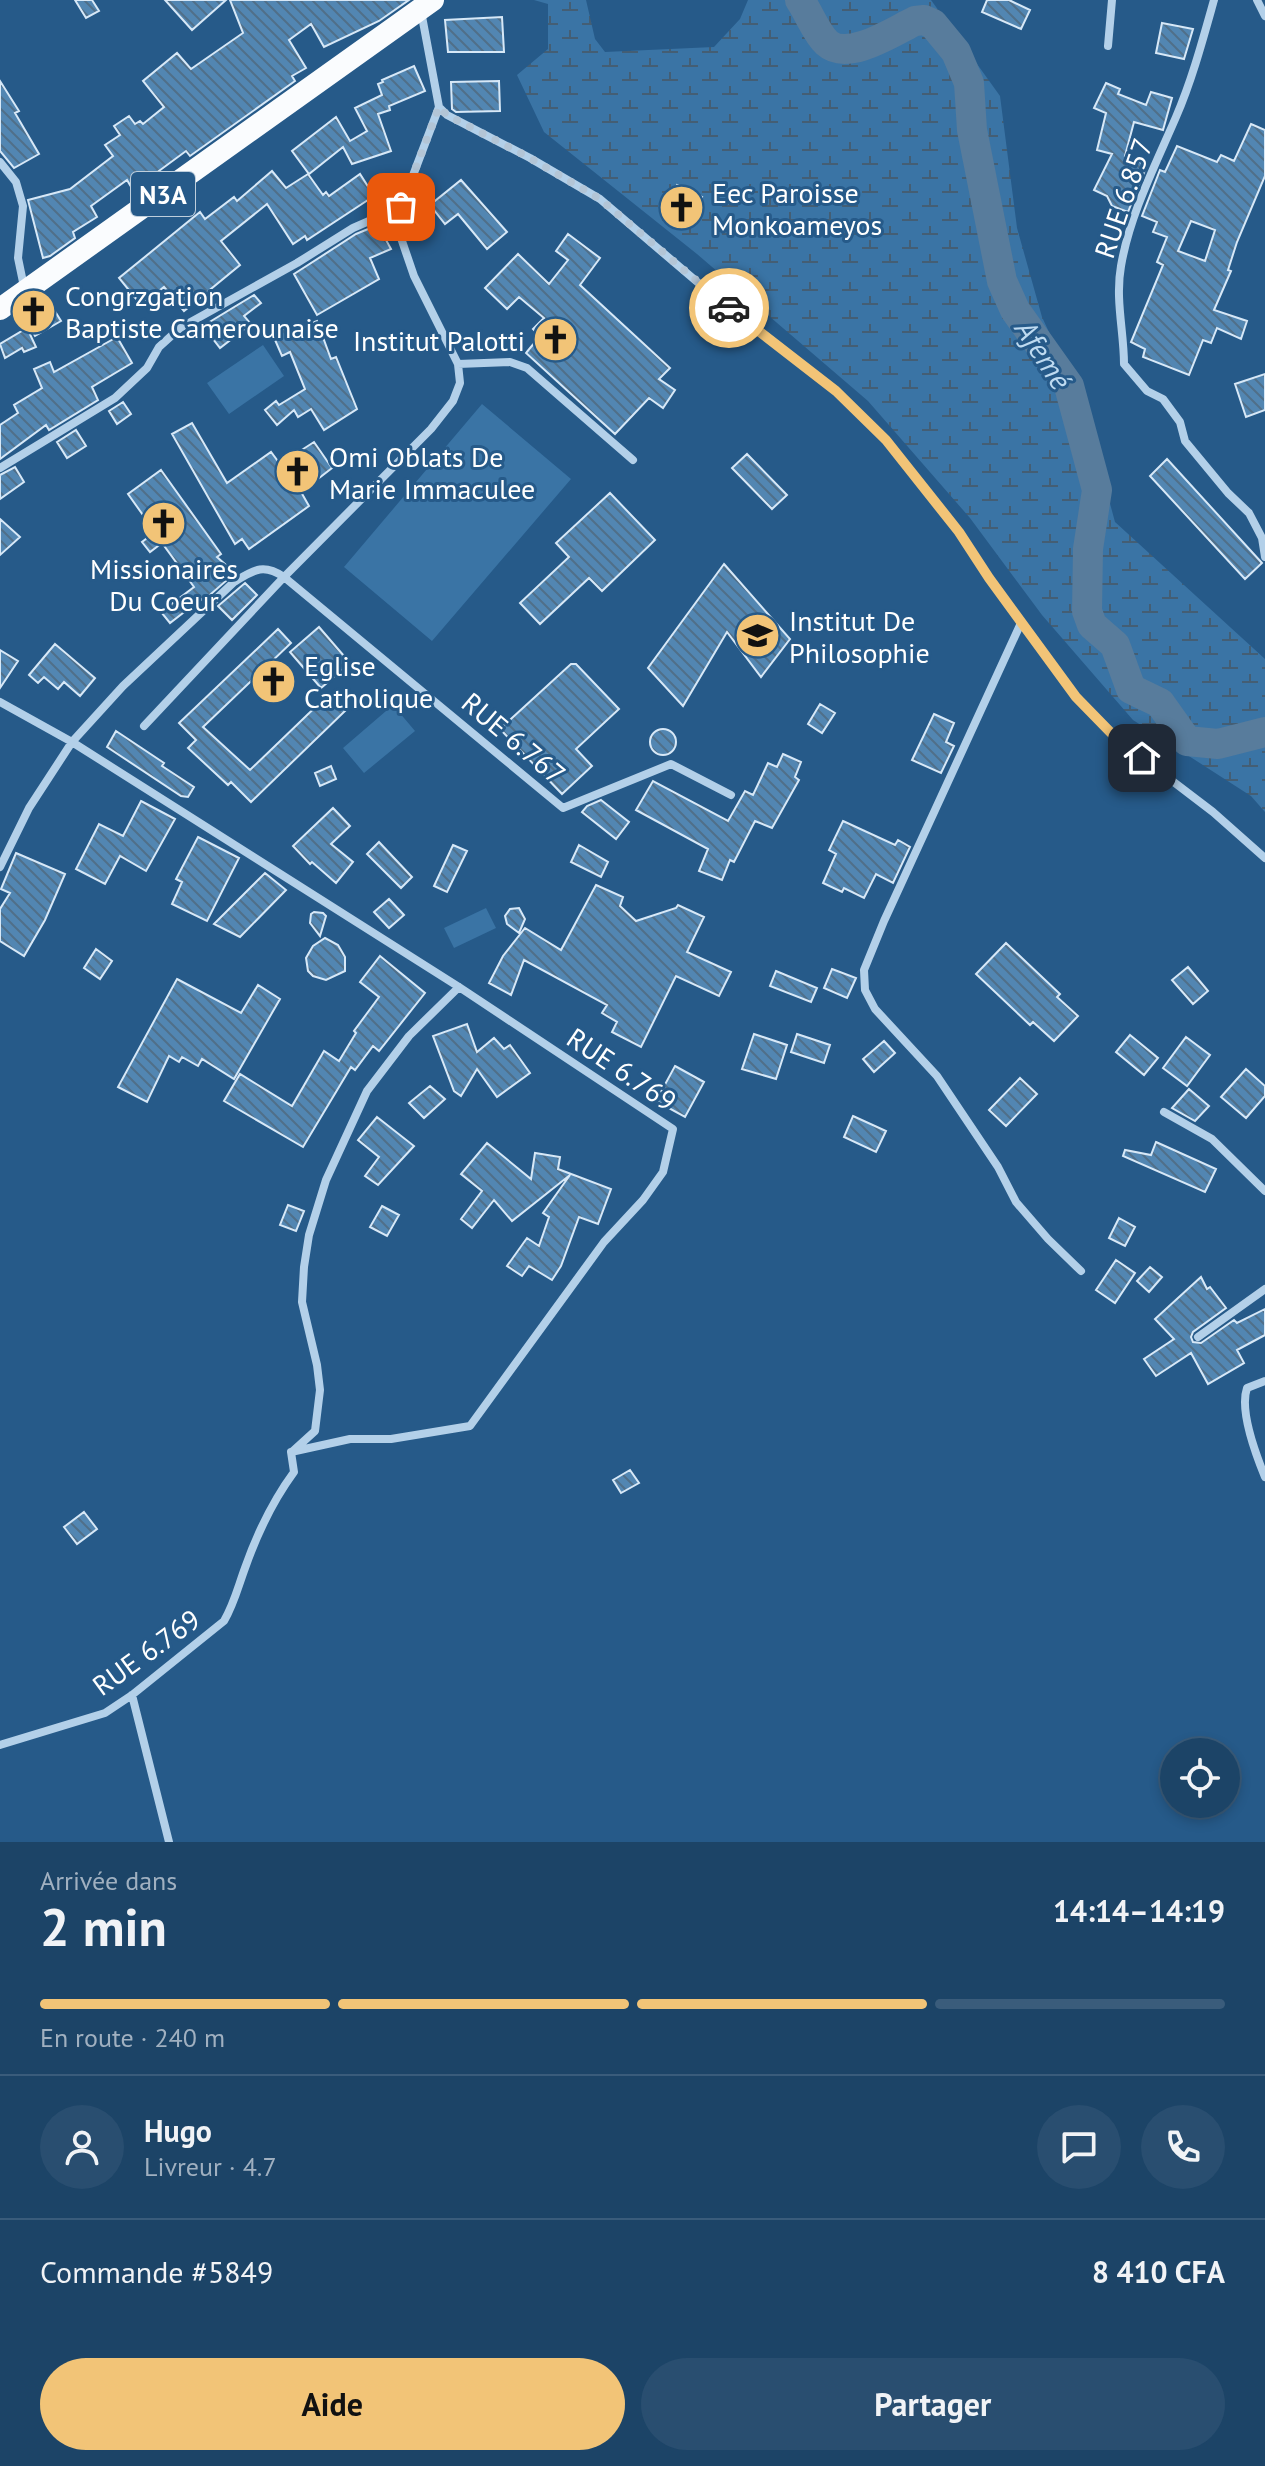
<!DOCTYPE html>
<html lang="fr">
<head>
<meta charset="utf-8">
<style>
  :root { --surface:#1c4467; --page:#294e70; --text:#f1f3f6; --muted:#a0b0c0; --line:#3a5c7b; --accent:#f2c477 }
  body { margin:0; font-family:"PT Sans",sans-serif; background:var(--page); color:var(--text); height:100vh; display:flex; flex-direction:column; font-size:30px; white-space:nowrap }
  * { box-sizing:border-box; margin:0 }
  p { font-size:26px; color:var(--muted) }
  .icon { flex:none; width:44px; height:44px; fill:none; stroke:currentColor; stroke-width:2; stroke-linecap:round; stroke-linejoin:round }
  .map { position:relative; height:1842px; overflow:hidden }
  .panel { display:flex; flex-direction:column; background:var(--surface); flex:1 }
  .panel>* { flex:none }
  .tools { position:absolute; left:1160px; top:1738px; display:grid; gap:16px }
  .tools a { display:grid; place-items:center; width:80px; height:80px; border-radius:50%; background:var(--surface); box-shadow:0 4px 12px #0003,0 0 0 2px var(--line); font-size:40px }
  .pin { position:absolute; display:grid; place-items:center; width:68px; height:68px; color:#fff; margin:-34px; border-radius:16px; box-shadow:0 4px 12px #0006 }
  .courier { position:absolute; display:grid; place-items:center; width:80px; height:80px; margin:-40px; border:6px solid #f2c477; border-radius:50%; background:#fff; color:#222; box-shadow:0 2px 10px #0007 }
  .overview em { font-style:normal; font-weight:700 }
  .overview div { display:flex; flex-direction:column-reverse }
  .overview { display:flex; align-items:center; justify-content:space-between; height:136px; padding:0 40px }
  h1 { font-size:52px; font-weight:700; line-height:60px }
  .bar { display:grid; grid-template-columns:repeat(4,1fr); gap:12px 8px; align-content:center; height:96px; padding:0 40px }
  .bar i { height:10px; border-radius:6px; background:var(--line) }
  .bar .selected { background:var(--accent) }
  .bar p { grid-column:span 4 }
  .line { display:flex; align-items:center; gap:20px; padding:0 40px; border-top:2px solid var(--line) }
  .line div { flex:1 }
  .round { display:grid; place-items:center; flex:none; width:84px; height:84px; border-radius:42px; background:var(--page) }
  .primary-button { display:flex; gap:16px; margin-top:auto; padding:16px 40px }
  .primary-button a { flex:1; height:92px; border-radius:48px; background:var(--accent); color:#111; font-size:32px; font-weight:700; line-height:92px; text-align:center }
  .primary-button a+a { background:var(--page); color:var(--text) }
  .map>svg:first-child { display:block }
</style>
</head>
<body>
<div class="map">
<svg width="1265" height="1842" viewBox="0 0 1265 1842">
  <defs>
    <pattern id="wetland-marsh" width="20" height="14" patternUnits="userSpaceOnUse" patternTransform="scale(2)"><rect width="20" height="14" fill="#3a74a5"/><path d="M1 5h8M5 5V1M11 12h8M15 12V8" fill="none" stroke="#445e74"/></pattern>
    <pattern id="building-back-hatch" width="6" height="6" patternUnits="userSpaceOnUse" patternTransform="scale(2)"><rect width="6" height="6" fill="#5286b2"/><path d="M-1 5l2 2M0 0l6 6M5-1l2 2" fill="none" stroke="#506f89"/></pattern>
  </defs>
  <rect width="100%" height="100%" fill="#265a89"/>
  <!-- grass -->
  <path fill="#3a74a5" d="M263,345L284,376L229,414L207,383Z
    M482,404L571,479L432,641L344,567Z
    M393,705L415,731L364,773L343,748Z
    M486,908L496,928L454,948L444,928Z"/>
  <!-- wetland -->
  <path fill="url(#wetland-marsh)" d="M534,0H586L595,39L605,52L714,47L740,19L748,0H931L1000,96L1017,228L1042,317L1084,408L1115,522L1265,659V812L1251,796L1133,720L1042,615L970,518L868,401L697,254L544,132L517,75L548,49V4Z"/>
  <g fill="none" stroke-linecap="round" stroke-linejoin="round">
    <!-- river -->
    <path stroke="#587c9c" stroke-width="30" d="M800,0C809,13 816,33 827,43C848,62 894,31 915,21L924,20L933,24L956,52L969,83L972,130L1002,281L1015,310L1069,386L1097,490L1088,549L1087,611L1092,625L1115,645L1131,689L1160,703L1187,741L1218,744L1265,732"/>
  </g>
  <!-- building -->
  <path fill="url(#building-back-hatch)" stroke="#d7e8f7" stroke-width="2" fill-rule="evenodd" d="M75,0H92L99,11L86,18Z
    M165,0H226L192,30Z
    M230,0H409L379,21L324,47L311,24L289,40L306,68L292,76L295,81L190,156L186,151L133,190L127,180L91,206L97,217L73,232L75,238L50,256L43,258L28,200L70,189L113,156L105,145L120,135L114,126L129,116L135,124L140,121L143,124L164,107L143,81L177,53L191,69L243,33Z
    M987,0H1009L1030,10L1021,29L982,12Z
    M502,17L504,52H448L445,20Z
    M1162,23L1193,29L1184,59L1156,53Z
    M414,66L425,91L389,106L390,110L378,114L391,151L352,164L343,147L309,174L292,151L336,117L350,141L367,131L355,108L382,95L378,84L383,82L382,80Z
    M0,81L19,111L15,113L39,154L14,168L0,151Z
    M499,81L500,111L456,112L452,109L451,82Z
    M1106,83L1120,89L1118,94L1146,105L1151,92L1172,98L1163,130L1134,122L1125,156L1147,165L1128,212L1112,206L1107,196L1094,190L1112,154L1097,150L1106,113L1094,108Z
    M1251,124L1265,130V176L1237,242L1228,270L1231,271L1214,310L1247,321L1241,339L1217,328L1211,343L1203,340L1189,375L1143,357L1145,349L1131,342L1163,265L1157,262L1167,237L1153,232L1157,222L1142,216L1160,170L1165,172L1177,146L1217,162L1221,155L1234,161ZM1191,221L1215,230L1205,261L1178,251Z
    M272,171L286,188L308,174L323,195L326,192L329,196L360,174L374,196L307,240L305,236L293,244L267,204L221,241L240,265L184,311L164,287L141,305L119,278L200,212L205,219L234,197L237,201Z
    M461,180L507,232L487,249L458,214L445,224L430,205Z
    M677,185L702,197L687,228L662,215Z
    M385,222L392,237L386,240L391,249L370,258L379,279L317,315L294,274L356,234Z
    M568,234L600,258L580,285L670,368L659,379L675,390L663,408L649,398L615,434L526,353L540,336L533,329L544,318L519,297L507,309L485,288L518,254L549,284L568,260L556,251Z
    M254,295L261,303L244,316L251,324L220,348L203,326Z
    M48,300L61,321L35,336L22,314Z
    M317,321L331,359L336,357L357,409L324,430L311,409L298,417L294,410L277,425L265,410L276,401L279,405L305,389L290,352L282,356L272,333L291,325L293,330Z
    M27,328L36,347L24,352L22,348L5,358L0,344Z
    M117,337L132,363L92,387L98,400L49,430L46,425L0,459V425L18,413L14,405L42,388L34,369L50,362L54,372Z
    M1265,374V410L1246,417L1235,384Z
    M123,402L131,414L117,424L109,411Z
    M192,423L227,483L271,452L280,464L314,442L332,468L301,492L309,506L249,549L242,539L235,544L172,434Z
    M76,430L86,446L67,458L57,442Z
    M747,454L787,495L772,509L732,468Z
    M1167,459L1262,563L1245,579L1150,476Z
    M15,467L24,482L0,499V475Z
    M161,470L221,554L217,557L235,573L203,601L201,599L170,623L161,612L194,587L162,543L150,552L142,542L155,532L128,494Z
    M610,493L655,540L602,591L589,578L540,624L520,603L569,557L556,543Z
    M0,519L20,537L0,555Z
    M724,564L790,639L761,677L727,632L683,706L648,668Z
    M245,583L257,595L232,620L218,606Z
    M319,627L350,663L321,688L290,652Z
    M278,629L291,643L203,727L250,770L329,694L345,711L251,802L231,782L228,785L188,748L196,740L179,723Z
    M55,644L95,678L80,696L64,682L58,689L44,677L38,683L29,675Z
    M0,650L18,661L0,688Z
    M571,664H576L619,709L576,749L592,766L562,794L500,729Z
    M820,704L835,713L822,733L808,724Z
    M934,714L954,723L946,742L954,746L941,773L912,760Z
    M650 742a13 13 0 1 1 26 0a13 13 0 1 1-26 0Z
    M116,731L164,763L162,766L194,787L188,797L181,796L107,747Z
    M783,754L801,762L795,777L799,780L772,828L755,821L734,862L730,860L722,880L699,871L708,849L636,810L653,781L728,821L745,791L753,795L768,763L777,767Z
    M331,766L336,779L320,786L315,773Z
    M601,800L629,822L616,839L582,812L587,806Z
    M141,801L175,819L146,871L120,856L105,884L76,869L99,824L123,836Z
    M333,808L350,826L331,844L353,862L336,883L312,862L310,864L293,846Z
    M843,821L895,845L898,840L910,847L893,883L876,874L864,898L844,888L842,892L823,883L836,854L829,850Z
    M198,837L239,858L207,921L172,904L182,882L176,879Z
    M379,842L412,877L401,888L367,854Z
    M453,845L467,851L447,892L434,886Z
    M579,845L608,862L601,877L571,862Z
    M16,853L65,874L45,920L24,956L0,941V909L10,893L1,889Z
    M265,873L286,890L240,937L214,924Z
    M596,885L623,897L620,906L636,921L676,908L678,905L704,917L687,952L731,972L719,996L676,976L641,1047L612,1032L617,1022L602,1013L607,1005L524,960L511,995L489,983L503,956L525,928L561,950Z
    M389,899L404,915L389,928L374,912Z
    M519,908L525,919L519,933L507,924L505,916L510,909Z
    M314,912L323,913L326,916L320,936L310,923L311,914Z
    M325,938L338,945L345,957V971L326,980L313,976L308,971L306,958L313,946Z
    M1006,943L1060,994L1057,997L1078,1016L1054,1041L1033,1022L1030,1025L976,974Z
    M96,949L112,961L100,979L84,968Z
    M380,956L425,993L379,1051L373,1046L355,1070L351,1067L303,1147L224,1101L240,1074L292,1106L324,1051L339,1061L356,1033L354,1031L379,997L360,982Z
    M1188,967L1208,991L1193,1004L1172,980Z
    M832,969L856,978L847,998L824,988Z
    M776,971L817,988L811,1002L770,986Z
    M177,979L241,1013L258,985L280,999L234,1079L202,1059L198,1066L182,1057L179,1062L169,1056L147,1102L118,1087Z
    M467,1024L477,1052L494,1038L504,1049L510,1045L530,1073L497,1097L477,1069L461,1096L454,1091L433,1036Z
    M754,1034L787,1045L776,1079L742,1069Z
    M797,1034L830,1045L824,1063L791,1052Z
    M1130,1035L1158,1058L1144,1075L1116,1052Z
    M1186,1037L1210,1055L1187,1086L1163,1068Z
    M884,1041L895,1053L874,1072L863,1059Z
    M675,1066L704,1082L685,1117L656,1101Z
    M1246,1069L1265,1086V1096L1246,1118L1221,1097Z
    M1020,1078L1037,1094L1006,1126L989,1110Z
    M430,1086L445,1099L424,1118L409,1103Z
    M1189,1089L1209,1106L1195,1121L1172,1108Z
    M853,1116L886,1131L876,1152L844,1137Z
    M377,1117L414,1146L378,1185L365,1176L379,1157L358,1140Z
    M1156,1142L1216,1169L1205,1192L1123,1156L1125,1150L1151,1155Z
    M487,1143L531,1179L535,1153L560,1157L558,1169L611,1189L598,1224L579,1217L561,1266L552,1280L529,1266L522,1276L507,1266L527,1238L539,1246L549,1217L543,1213L570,1175L512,1221L494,1200L472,1228L461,1219L482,1191L461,1174Z
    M288,1205L304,1211L296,1231L280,1225Z
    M382,1206L399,1215L387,1236L370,1227Z
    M1119,1218L1135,1227L1125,1246L1109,1238Z
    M1116,1260L1135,1273L1115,1303L1096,1290Z
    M1150,1267L1162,1277L1149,1292L1137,1281Z
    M1201,1277L1207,1289L1210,1287L1226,1308L1193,1332L1191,1337L1193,1342L1201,1343L1234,1320L1237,1323L1265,1309V1335L1237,1350L1244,1363L1208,1384L1191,1353L1156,1376L1144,1359L1174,1339L1155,1319Z
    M630,1470L639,1483L621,1493L613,1480Z
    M84,1512L97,1529L77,1544L64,1527Z"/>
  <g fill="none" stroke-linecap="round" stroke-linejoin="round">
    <!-- minor -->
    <path stroke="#b3d0e9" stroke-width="8" d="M1214,0C1203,39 1192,80 1176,117C1155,166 1130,214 1121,266C1115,299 1124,332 1124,364L1147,391L1163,399L1180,422L1185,441L1228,493L1249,513L1262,538L1265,557
      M1257,0L1265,16
      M421,11L439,107L401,207V238L414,276L458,364L460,383L453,401L431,429L284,577L563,808L671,764L731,795
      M1108,46L1112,0
      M439,107L447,115L530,158L600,199L702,286L836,391L886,440L959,532L989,578L1076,697L1116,738L1213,812L1265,858
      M0,162L16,182L23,206L18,258L24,287
      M458,364L510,362L527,368L633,460
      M0,468L115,398L147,368L159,347L180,328L297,263L353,228L401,207
      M1021,623L884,921L864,970L865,990L875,1009L937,1076L998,1167L1016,1202L1048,1239L1081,1271
      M0,702L72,742L29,808L0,867
      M1164,1112L1212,1139L1265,1191
      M1198,1337L1265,1289
      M1265,1381L1247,1388C1239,1411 1256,1455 1265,1477
      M293,1451L315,1431L320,1390L317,1365L302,1302L304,1267L309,1235L326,1180L367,1091L409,1036L459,987
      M132,1695L169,1842
      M0,1745L105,1713L132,1695L224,1621C234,1604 238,1587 245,1568C257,1534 272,1502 294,1472L291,1452L350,1439H391L470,1426L604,1242L643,1200L663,1172L673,1129L459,987L72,742L123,686L234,582C254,570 263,563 284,577L144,726"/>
    <!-- trunk -->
    <path stroke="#fafcfe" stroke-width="22" d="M0,309L433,0"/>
  </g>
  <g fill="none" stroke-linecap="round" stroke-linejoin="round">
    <!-- done -->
    <path stroke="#b3c5d6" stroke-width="8" stroke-dasharray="0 14.4" d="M401,207L439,107L447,115L530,158L600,199L729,308"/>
    <!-- route -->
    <path stroke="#f2c477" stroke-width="10" d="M729,308L836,391L886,440L959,532L989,578L1076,697L1116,738L1142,758"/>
  </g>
  <!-- icons -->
  <defs>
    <symbol id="church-disc" viewBox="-11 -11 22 22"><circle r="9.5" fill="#f2c477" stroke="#265a89"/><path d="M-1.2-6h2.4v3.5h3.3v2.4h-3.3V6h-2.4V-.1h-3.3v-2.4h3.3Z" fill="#111"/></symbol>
    <symbol id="university-disc" viewBox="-11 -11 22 22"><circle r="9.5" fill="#f2c477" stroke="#265a89"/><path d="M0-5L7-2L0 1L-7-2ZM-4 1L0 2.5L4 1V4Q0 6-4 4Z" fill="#111"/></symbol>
  </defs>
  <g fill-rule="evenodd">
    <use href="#church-disc" x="656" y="182" width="51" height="51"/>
    <use href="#church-disc" x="8" y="286" width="51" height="51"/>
    <use href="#church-disc" x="530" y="314" width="51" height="51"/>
    <use href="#church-disc" x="272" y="446" width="51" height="51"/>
    <use href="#church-disc" x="138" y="498" width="51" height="51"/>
    <use href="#university-disc" x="732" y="610" width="51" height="51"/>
    <use href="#church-disc" x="248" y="656" width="51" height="51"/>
  </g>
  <g text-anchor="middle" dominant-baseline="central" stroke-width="6" stroke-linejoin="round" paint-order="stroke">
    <!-- shield labels -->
    <rect fill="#265a89" stroke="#becedc" stroke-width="2" x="131" y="172" width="64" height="44" rx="6"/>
    <g font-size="26" font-weight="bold" fill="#fff">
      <text x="163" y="194">N3A</text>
    </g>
    <!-- poi labels -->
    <g font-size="28" fill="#fff" stroke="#265a89" text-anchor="start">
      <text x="712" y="192">Eec Paroisse<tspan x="712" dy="32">Monkoameyos</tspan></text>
      <text x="65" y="295">Congrzgation<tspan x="65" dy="32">Baptiste Camerounaise</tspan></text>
      <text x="525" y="340" text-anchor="end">Institut Palotti</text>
      <text x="329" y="456">Omi Oblats De<tspan x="329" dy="32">Marie Immaculee</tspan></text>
      <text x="164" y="568" text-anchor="middle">Missionaires<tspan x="164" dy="32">Du Coeur</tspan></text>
      <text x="789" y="620">Institut De<tspan x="789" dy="32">Philosophie</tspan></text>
      <text x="304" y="665">Eglise<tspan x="304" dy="32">Catholique</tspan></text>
    </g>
    <!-- street labels -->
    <g font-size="28" fill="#fff" stroke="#265a89">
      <text transform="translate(1123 198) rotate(-71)">RUE 6.857</text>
      <text transform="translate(514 738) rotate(40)">RUE 6.767</text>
      <text transform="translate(622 1069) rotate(34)">RUE 6.769</text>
      <text transform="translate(146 1652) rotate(-36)">RUE 6.769</text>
    </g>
    <!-- water labels -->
    <g font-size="30" font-style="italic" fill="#bedaf0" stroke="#265a89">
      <text transform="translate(1044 354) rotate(57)">Afemé</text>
    </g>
  </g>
</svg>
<div class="tools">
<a><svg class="icon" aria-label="locate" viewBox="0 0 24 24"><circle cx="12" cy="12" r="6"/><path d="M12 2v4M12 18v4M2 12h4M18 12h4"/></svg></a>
</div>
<div class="pin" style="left:401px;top:207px;background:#ea580c"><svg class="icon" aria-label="bag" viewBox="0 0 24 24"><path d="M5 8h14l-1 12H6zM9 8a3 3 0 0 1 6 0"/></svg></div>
<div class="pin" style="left:1142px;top:758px;background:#1f2937"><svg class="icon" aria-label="home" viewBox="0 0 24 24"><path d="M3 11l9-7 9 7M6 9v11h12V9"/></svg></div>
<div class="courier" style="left:729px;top:308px"><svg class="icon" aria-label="car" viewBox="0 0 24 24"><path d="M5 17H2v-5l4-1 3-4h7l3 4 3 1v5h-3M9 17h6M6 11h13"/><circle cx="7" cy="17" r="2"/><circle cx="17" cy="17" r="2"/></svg></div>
</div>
<section class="panel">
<div class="overview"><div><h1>2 min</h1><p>Arrivée dans</p></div><em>14:14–14:19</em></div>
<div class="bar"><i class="selected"></i><i class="selected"></i><i class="selected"></i><i></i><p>En route · 240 m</p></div>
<div class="line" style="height:144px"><a class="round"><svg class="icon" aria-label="person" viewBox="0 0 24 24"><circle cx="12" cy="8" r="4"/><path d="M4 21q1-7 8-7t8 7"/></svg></a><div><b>Hugo</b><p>Livreur · 4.7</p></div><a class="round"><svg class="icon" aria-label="chat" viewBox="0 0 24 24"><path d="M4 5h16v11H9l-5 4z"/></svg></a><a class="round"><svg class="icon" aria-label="phone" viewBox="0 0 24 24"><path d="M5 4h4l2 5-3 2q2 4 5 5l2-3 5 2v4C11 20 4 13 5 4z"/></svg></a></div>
<div class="line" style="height:104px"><div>Commande #5849</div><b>8 410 CFA</b></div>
<div class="primary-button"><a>Aide</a><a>Partager</a></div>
</section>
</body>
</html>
